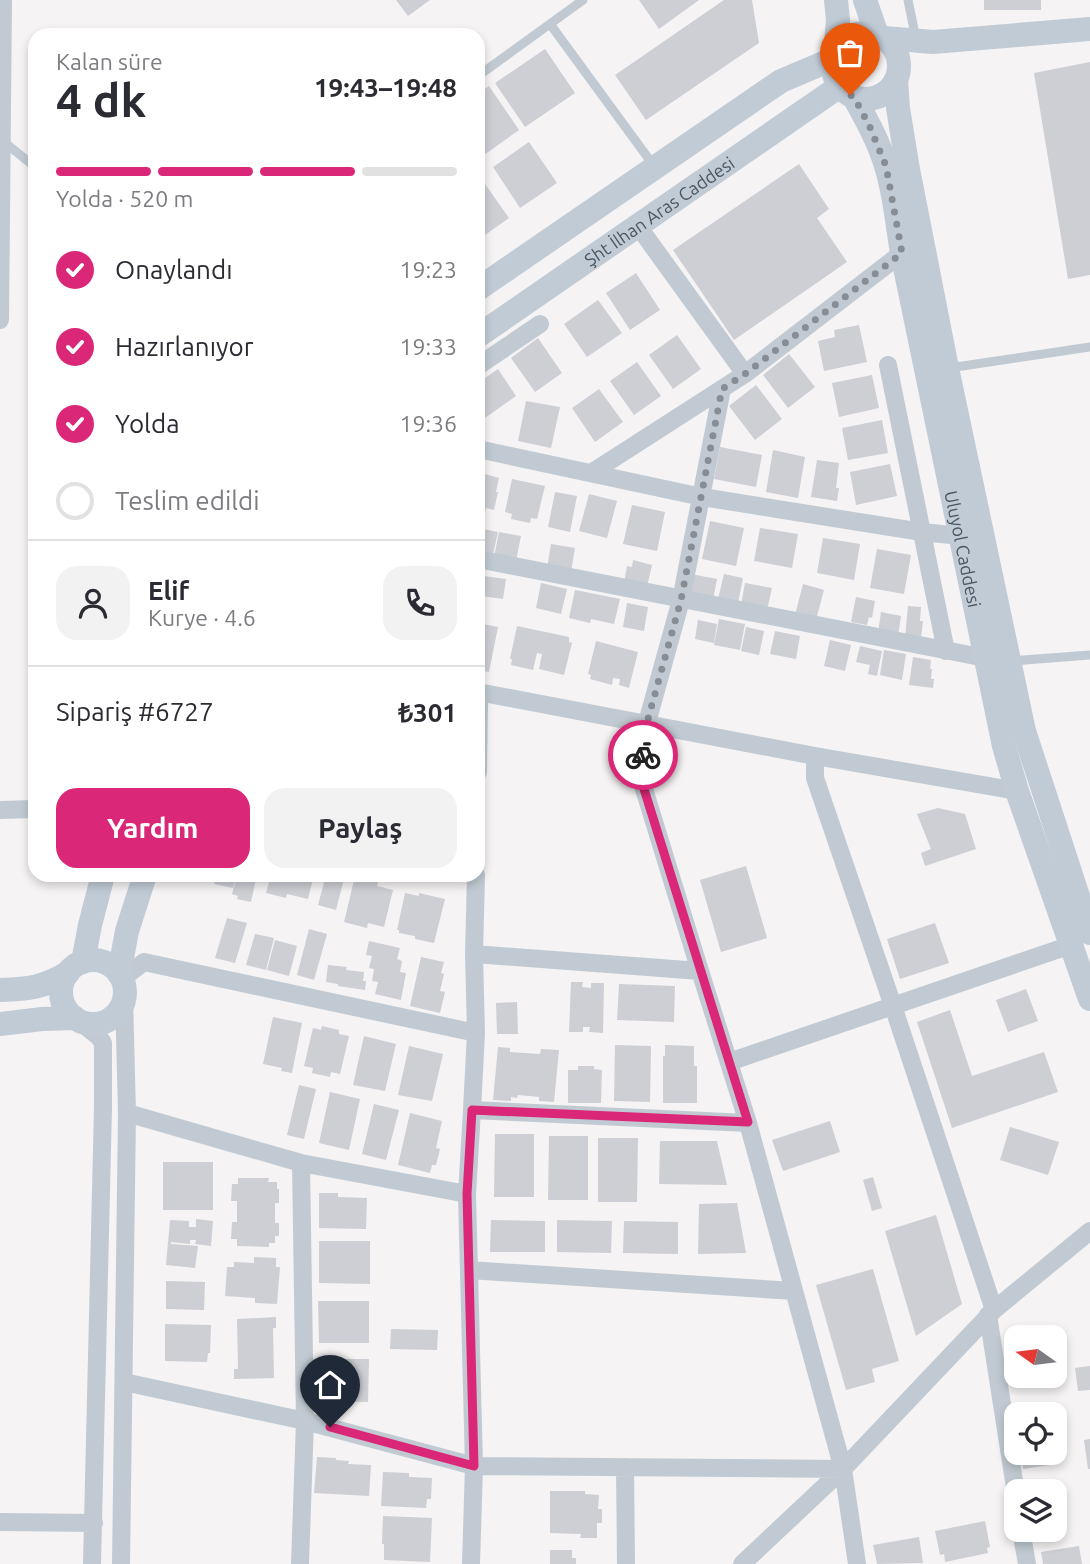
<!DOCTYPE html>
<html lang="tr">
<head>
<meta charset="utf-8">
<style>
  :root { --surface:#fff; --page:#f2f2f3; --text:#2b2b33; --muted:#7c7c81; --line:#e1e1e2; --accent:#db2777 }
  body { margin:0; font-family:Ubuntu,sans-serif; background:var(--page); color:var(--text); height:100vh; display:flex; flex-direction:column; font-size:26px; white-space:nowrap }
  * { box-sizing:border-box; margin:0 }
  p { font-size:23px; color:var(--muted) }
  .icon { flex:none; width:38px; height:38px; fill:none; stroke:currentColor; stroke-width:2; stroke-linecap:round; stroke-linejoin:round }
  .map { position:relative; flex:1; overflow:hidden }
  .details { position:absolute; left:28px; top:28px; width:457px; height:854px; display:flex; flex-direction:column; background:var(--surface); border-radius:21px; box-shadow:0 4px 10px #0003 }
  .details>* { flex:none }
  .needle { width:46px; rotate:284deg }
  .controls { position:absolute; left:1004px; top:1325px; display:grid; gap:14px }
  .controls a { display:grid; place-items:center; width:63px; height:63px; border-radius:14px; background:var(--surface); box-shadow:0 4px 10px #0003; font-size:35px }
  .pin { position:absolute; display:grid; place-items:center; width:60px; height:60px; color:#fff; margin:-72px -30px; border-radius:50% 50% 50% 0; rotate:-45deg; box-shadow:0 0 7px #0007 }
  .pin .icon { rotate:45deg }
  .courier { position:absolute; display:grid; place-items:center; width:70px; height:70px; margin:-35px; border:5px solid #db2777; border-radius:50%; background:#fff; color:#222; box-shadow:0 2px 9px #0007 }
  .summary em { font-style:normal; font-weight:700 }
  .summary div { display:flex; flex-direction:column-reverse }
  .summary { display:flex; align-items:center; justify-content:space-between; height:119px; padding:0 28px }
  h1 { font-size:46px; font-weight:700; line-height:52px }
  .bar { display:grid; grid-template-columns:repeat(4,1fr); gap:10px 7px; align-content:center; height:84px; padding:0 28px }
  .bar i { height:9px; border-radius:5px; background:var(--line) }
  .bar .current { background:var(--accent) }
  .bar p { grid-column:span 4 }
  .line { display:flex; align-items:center; gap:18px; padding:0 28px; border-top:2px solid var(--line) }
  .line div { flex:1 }
  .round { display:grid; place-items:center; flex:none; width:74px; height:74px; border-radius:21px; background:var(--page) }
  ol { padding:0 28px; list-style:none }
  li { display:flex; align-items:center; gap:21px; height:77px }
  li p { margin-inline-start:auto }
  li .icon { padding:7px; border-radius:50%; background:var(--accent); color:#fff; stroke-width:4 }
  li:last-child { color:var(--muted) }
  li i { width:38px; height:38px; border:4px solid var(--line); border-radius:50% }
  .action { display:flex; gap:14px; margin-top:auto; padding:14px 28px }
  .action a { flex:1; height:80px; border-radius:21px; background:var(--accent); color:#fff; font-size:28px; font-weight:700; line-height:80px; text-align:center }
  .action a+a { background:var(--page); color:var(--text) }
  .map>svg:first-child { display:block }
</style>
</head>
<body>
<div class="map">
<svg width="1090" height="1564" viewBox="0 0 1090 1564">
  <rect width="100%" height="100%" fill="#f5f3f3"/>
  <!-- building -->
  <path fill="#cdcfd5" d="M396,0H430L408,16Z
    M639,0H699L659,29Z
    M724,0H752L759,43L646,120L615,75Z
    M984,0H1041V10H984Z
    M545,49L575,93L525,127L495,83Z
    M1090,62V275L1068,279L1034,73Z
    M489,86L519,130L484,155L478,146V94Z
    M529,142L557,183L520,208L493,167Z
    M799,164L829,209L817,218L847,262L734,340L673,250Z
    M478,174L509,218L478,240Z
    M636,273L660,310L630,330L606,293Z
    M598,300L622,333L587,357L564,324Z
    M859,325L867,362L824,371L818,341L835,337L834,330Z
    M677,335L701,369L673,389L649,355Z
    M538,338L562,373L535,392L511,358Z
    M789,354L815,387L788,408L763,375Z
    M637,362L661,396L634,415L610,381Z
    M498,369L516,396L482,420L478,415V383Z
    M872,375L879,408L839,417L832,383Z
    M756,385L782,419L755,440L729,406Z
    M599,389L623,422L595,442L572,408Z
    M526,401L560,407L551,448L518,441Z
    M882,420L888,453L848,460L842,428Z
    M720,447L762,455L756,487L714,479Z
    M773,450L805,457L798,498L766,492Z
    M817,460L839,463L836,488H839L837,501L811,497Z
    M890,464L897,496L856,505L850,472Z
    M478,472L499,478L496,492H498L494,510L486,508L485,513L478,511Z
    M512,479L545,486L537,519L531,518L530,523L511,519L512,514L505,512Z
    M555,492L577,496L570,532L548,527Z
    M589,494L617,501L607,538L579,531Z
    M632,505L665,512L657,551L623,544Z
    M710,521L744,528L736,566L702,559Z
    M478,528L498,532L493,554L478,551Z
    M760,528L798,534L792,568L754,561Z
    M499,532L521,536L516,561L494,557Z
    M823,538L860,544L854,580L817,573Z
    M551,544L575,548L571,572L547,568Z
    M877,549L911,555L904,594L870,588Z
    M633,560L652,565L647,587L624,582L627,566L632,567Z
    M691,574L717,579L713,600L687,595Z
    M724,574L743,578L738,603L718,599Z
    M484,576L506,579L503,599L481,596Z
    M541,583L567,589L561,614L536,608Z
    M745,583L772,588L767,610L741,605Z
    M803,584L824,590L816,620L795,615Z
    M575,590L620,599L614,624L591,619L590,623L569,618Z
    M856,597L875,601L872,618L869,617L867,625L851,622Z
    M627,603L648,607L644,631L623,627Z
    M908,606L921,607L920,621H923L921,638L905,637Z
    M881,612L901,616L898,636L878,633Z
    M719,619L745,624L740,650L714,645Z
    M698,620L717,624L714,643L695,639Z
    M478,623L498,627L489,672L478,670Z
    M517,626L569,637V642L572,643L564,675L539,669L542,654L537,653L533,670L511,665L512,659H510Z
    M746,627L764,631L759,655L741,651Z
    M775,631L800,636L796,659L770,654Z
    M830,640L851,645L845,671L824,666Z
    M596,641L638,652L629,688L619,685L620,679L613,678L612,685L590,679L591,675L588,674Z
    M860,646L882,651L877,676L868,674L870,665L856,662Z
    M884,650L906,654L902,680L880,675Z
    M913,657L931,660L930,669H932L931,679H934L933,688L909,685Z
    M938,808L965,814L976,849L925,866L921,853L931,849L917,814Z
    M746,866L767,938L721,952L700,880Z
    M216,875H236L233,888L214,884Z
    M237,875H257L251,902L237,899L238,896L232,894Z
    M271,875H314L308,899L287,894L286,898L266,893Z
    M326,875H345L336,910L318,905Z
    M355,876L378,882L377,886L393,890L384,927L368,923L367,928L344,922Z
    M405,893L419,896V893L445,899L434,943L415,939V936L399,933V930H397Z
    M227,918L247,923L235,963L215,958Z
    M935,923L949,963L900,979L887,939Z
    M309,929L327,934L314,980L297,975Z
    M255,934L274,938L266,970L246,965Z
    M275,940L297,946L289,976L267,970Z
    M369,941L400,948L397,959L402,961L400,972L406,973L401,1000L375,994L378,982L372,981L374,969L369,968L372,956L366,955Z
    M421,957L444,962L441,973L444,974L440,991L445,992L440,1013L410,1006Z
    M328,965L347,967L346,970L364,972L363,981H366L365,990L338,986V984L326,982Z
    M571,982H583L582,987L591,988V983H604L603,1033L589,1032L590,1027H583V1032H569Z
    M619,984L675,986L674,1022L617,1020Z
    M1026,989L1038,1021L1008,1032L996,1000Z
    M517,1002L518,1034H497L496,1003Z
    M950,1010L972,1076L1044,1052L1058,1092L952,1128L917,1022Z
    M273,1017L302,1023L292,1073L281,1071L282,1068L263,1064Z
    M322,1026L339,1030V1034L349,1036L340,1074L331,1072L330,1077L312,1073L313,1068L304,1066L313,1028L321,1030Z
    M364,1036L396,1044L385,1091L353,1085Z
    M615,1045L651,1046L650,1102L614,1101Z
    M665,1045L694,1046V1066H697V1103H663V1056H665Z
    M409,1046L443,1054L432,1101L398,1095Z
    M498,1047L510,1048V1052L540,1054L541,1049L559,1050L554,1102L539,1101V1097L518,1095L517,1098L511,1097V1101L493,1100Z
    M578,1066H594V1069L602,1070L601,1103H568V1070H578Z
    M299,1085L316,1089L304,1139L287,1135Z
    M330,1092L360,1099L349,1150L319,1143Z
    M374,1104L399,1110L386,1160L362,1154Z
    M410,1113L442,1121L436,1148L440,1149L436,1165H432L430,1173L398,1165Z
    M830,1121L840,1152L783,1171L772,1140Z
    M1010,1127L1059,1142L1048,1175L1000,1160Z
    M495,1134H534V1197H494Z
    M549,1136H588V1200H548Z
    M598,1138H638L637,1202H598Z
    M660,1141H717L727,1185L659,1184Z
    M163,1162H213V1210H163Z
    M873,1177L882,1208L872,1211L863,1180Z
    M238,1178H269L268,1182H277V1189H279V1203H275V1223H279V1236H275V1243H269V1247L237,1246V1239H231L232,1222H237V1201H231L232,1184H238Z
    M319,1193H338V1197L367,1198L366,1229L319,1228Z
    M737,1203L746,1253L698,1254L699,1204Z
    M936,1215L962,1304L916,1336L885,1231Z
    M196,1219L213,1221L211,1246L195,1244L196,1240H190V1244L171,1242V1244L198,1246L195,1268L166,1265L170,1220L189,1221V1227H196Z
    M491,1220L545,1221V1252H490Z
    M557,1220L612,1221L611,1253L557,1252Z
    M624,1221L678,1222V1254L623,1253Z
    M319,1241H370V1284L319,1283Z
    M254,1257L276,1258V1267H280L277,1304L255,1303V1298L225,1296L227,1267H234V1262L254,1263Z
    M873,1269L899,1361L872,1369L875,1382L846,1390L816,1285Z
    M166,1281L205,1282L204,1310L166,1309Z
    M318,1301H369V1343H319Z
    M276,1317V1328H273L274,1378L234,1379V1369H238L237,1319Z
    M165,1324L211,1325L210,1353H208L207,1362L165,1361Z
    M391,1329L438,1330L437,1350L390,1349Z
    M318,1359H369L368,1402L317,1401Z
    M1090,1366V1390L1078,1391L1075,1368Z
    M1055,1416H1057L1063,1461L1049,1462L1050,1465L1023,1469L1021,1452H1055Z
    M1090,1439V1469H1088L1084,1440Z
    M317,1457L336,1458V1460L349,1461L348,1464L371,1465L369,1496L314,1493Z
    M383,1472L409,1473V1477L432,1478L431,1499H427L426,1508L381,1506Z
    M550,1491H585V1494L599,1495L598,1509H602V1523H597V1538H580L581,1534L550,1533Z
    M383,1516L432,1518L430,1562L384,1560V1544H382Z
    M985,1521L990,1547L987,1548L988,1553L945,1562L944,1554L940,1555L935,1531Z
    M919,1537L923,1563L877,1564L873,1545Z
    M1079,1546L1082,1564H1043L1041,1552Z
    M550,1550H572V1558H576V1564H550Z"/>
  <g fill="none" stroke-linecap="round" stroke-linejoin="round">
    <!-- lane -->
    <path stroke="#c1cad2" stroke-width="9" d="M908,0L916,39
      M550,24L654,166
      M478,76L583,0
      M3,141L35,167
      M949,368L1090,347
      M1011,661L1090,655"/>
    <!-- street -->
    <path stroke="#c1cad2" stroke-width="18" d="M638,226L745,374
      M0,320L3,0
      M888,365L946,651
      M478,366L540,324
      M478,449L702,497L922,532L960,536
      M591,473L745,374L902,253
      M478,559L996,660
      M478,692L815,756L1017,791
      M815,756V778L893,1006L994,1310
      M478,772L479,704
      M0,810L35,809
      M476,875L474,954L476,1033L472,1110L748,1123
      M474,954L700,971L748,1123L843,1469L857,1564
      M700,971L644,789L643,737L681,600L722,389
      M122,979L144,962L476,1033
      M79,1021L99,1037L103,1043V1108L92,1564
      M729,1062L1071,945
      M127,1113L301,1163L467,1194
      M469,1270L794,1291
      M988,1315L1017,1500
      M124,1382L305,1421L474,1466L843,1469
      M625,1467L626,1564
      M0,1522L94,1523
      M1021,1530L1027,1564
      M121,1564L127,1113L124,996
      M300,1564L305,1421L301,1163
      M471,1564L474,1466L467,1194L472,1110
      M742,1564L843,1469L994,1310L1090,1231"/>
    <!-- secondary -->
    <g stroke="#c1cbd6" stroke-width="24">
      <path d="M865,0L877,35"/>
      <circle cx="866" cy="66" r="33"/>
      <path d="M884,38L933,42L1090,29"/>
      <path d="M835,53L838,20L836,0"/>
      <path d="M896,80L898,108L907,164L947,368L1024,731L1090,933"/>
      <path id="s1" d="M854,97C866,119 879,142 886,166C895,194 897,224 902,253L1004,746L1017,791L1090,999"/>
      <path d="M478,289L781,81L833,59"/>
      <path id="s2" d="M478,336L840,86"/>
      <circle cx="93" cy="992" r="32"/>
      <path d="M83,962L90,925L103,875"/>
      <path d="M119,974L127,931L145,875"/>
      <path d="M0,990C29,989 42,988 68,973"/>
      <path d="M0,1024L42,1019L75,1018"/>
    </g>
  </g>
  <g fill="none" stroke-linecap="round" stroke-linejoin="round">
    <!-- done -->
    <path stroke="#868d94" stroke-width="7" stroke-dasharray="0 12.6" d="M643,755V737L681,600L722,389L745,374L902,253L886,166L869,125L854,97L850,95"/>
    <!-- route -->
    <path stroke="#db2777" stroke-width="9" d="M330,1427L474,1466L467,1194L472,1110L748,1122L644,789L643,755"/>
  </g>
  <g text-anchor="middle" dominant-baseline="central" stroke-width="5" stroke-linejoin="round" paint-order="stroke">
    <!-- street labels -->
    <g font-size="18" fill="#4a5661" stroke="#fff">
      <text stroke="none"><textPath href="#s2" startOffset="220">Şht İlhan Aras Caddesi</textPath></text>
      <text stroke="none"><textPath href="#s1" startOffset="467">Uluyol Caddesi</textPath></text>
    </g>
  </g>
</svg>
<div class="controls">
<a><svg class="needle" viewBox="-14 -14 28 28"><path d="M0-13l5 13h-10z" fill="#e53935"/><path d="M0 13l5-13h-10z" fill="#7c7c81"/></svg></a>
<a><svg class="icon" aria-label="locate" viewBox="0 0 24 24"><circle cx="12" cy="12" r="6"/><path d="M12 2v4M12 18v4M2 12h4M18 12h4"/></svg></a>
<a><svg class="icon" aria-label="layers" viewBox="0 0 24 24"><path d="M12 4l9 5-9 5-9-5zM3 14l9 5 9-5"/></svg></a>
</div>
<div class="pin" style="left:850px;top:95px;background:#ea580c"><svg class="icon" aria-label="bag" viewBox="0 0 24 24"><path d="M5 8h14l-1 12H6zM9 8a3 3 0 0 1 6 0"/></svg></div>
<div class="pin" style="left:330px;top:1427px;background:#1f2937"><svg class="icon" aria-label="home" viewBox="0 0 24 24"><path d="M3 11l9-7 9 7M6 9v11h12V9"/></svg></div>
<div class="courier" style="left:643px;top:755px"><svg class="icon" aria-label="bike" viewBox="0 0 24 24"><circle cx="6" cy="16" r="4"/><circle cx="18" cy="16" r="4"/><path d="M6 16l4-8h5l3 8M10 8l3 8H6M13 5h3"/></svg></div>
<section class="details">
<div class="summary"><div><h1>4 dk</h1><p>Kalan süre</p></div><em>19:43–19:48</em></div>
<div class="bar"><i class="current"></i><i class="current"></i><i class="current"></i><i></i><p>Yolda · 520 m</p></div>
<ol>
<li><svg class="icon" aria-label="check" viewBox="0 0 24 24"><path d="M5 12l5 5 9-10"/></svg>Onaylandı<p>19:23</p></li>
<li><svg class="icon" aria-label="check" viewBox="0 0 24 24"><path d="M5 12l5 5 9-10"/></svg>Hazırlanıyor<p>19:33</p></li>
<li><svg class="icon" aria-label="check" viewBox="0 0 24 24"><path d="M5 12l5 5 9-10"/></svg>Yolda<p>19:36</p></li>
<li><i></i>Teslim edildi</li>
</ol>
<div class="line" style="height:126px"><a class="round"><svg class="icon" aria-label="person" viewBox="0 0 24 24"><circle cx="12" cy="8" r="4"/><path d="M4 21q1-7 8-7t8 7"/></svg></a><div><b>Elif</b><p>Kurye · 4.6</p></div><a class="round"><svg class="icon" aria-label="phone" viewBox="0 0 24 24"><path d="M5 4h4l2 5-3 2q2 4 5 5l2-3 5 2v4C11 20 4 13 5 4z"/></svg></a></div>
<div class="line" style="height:91px"><div>Sipariş #6727</div><b>₺301</b></div>
<div class="action"><a>Yardım</a><a>Paylaş</a></div>
</section>
</div>
</body>
</html>
